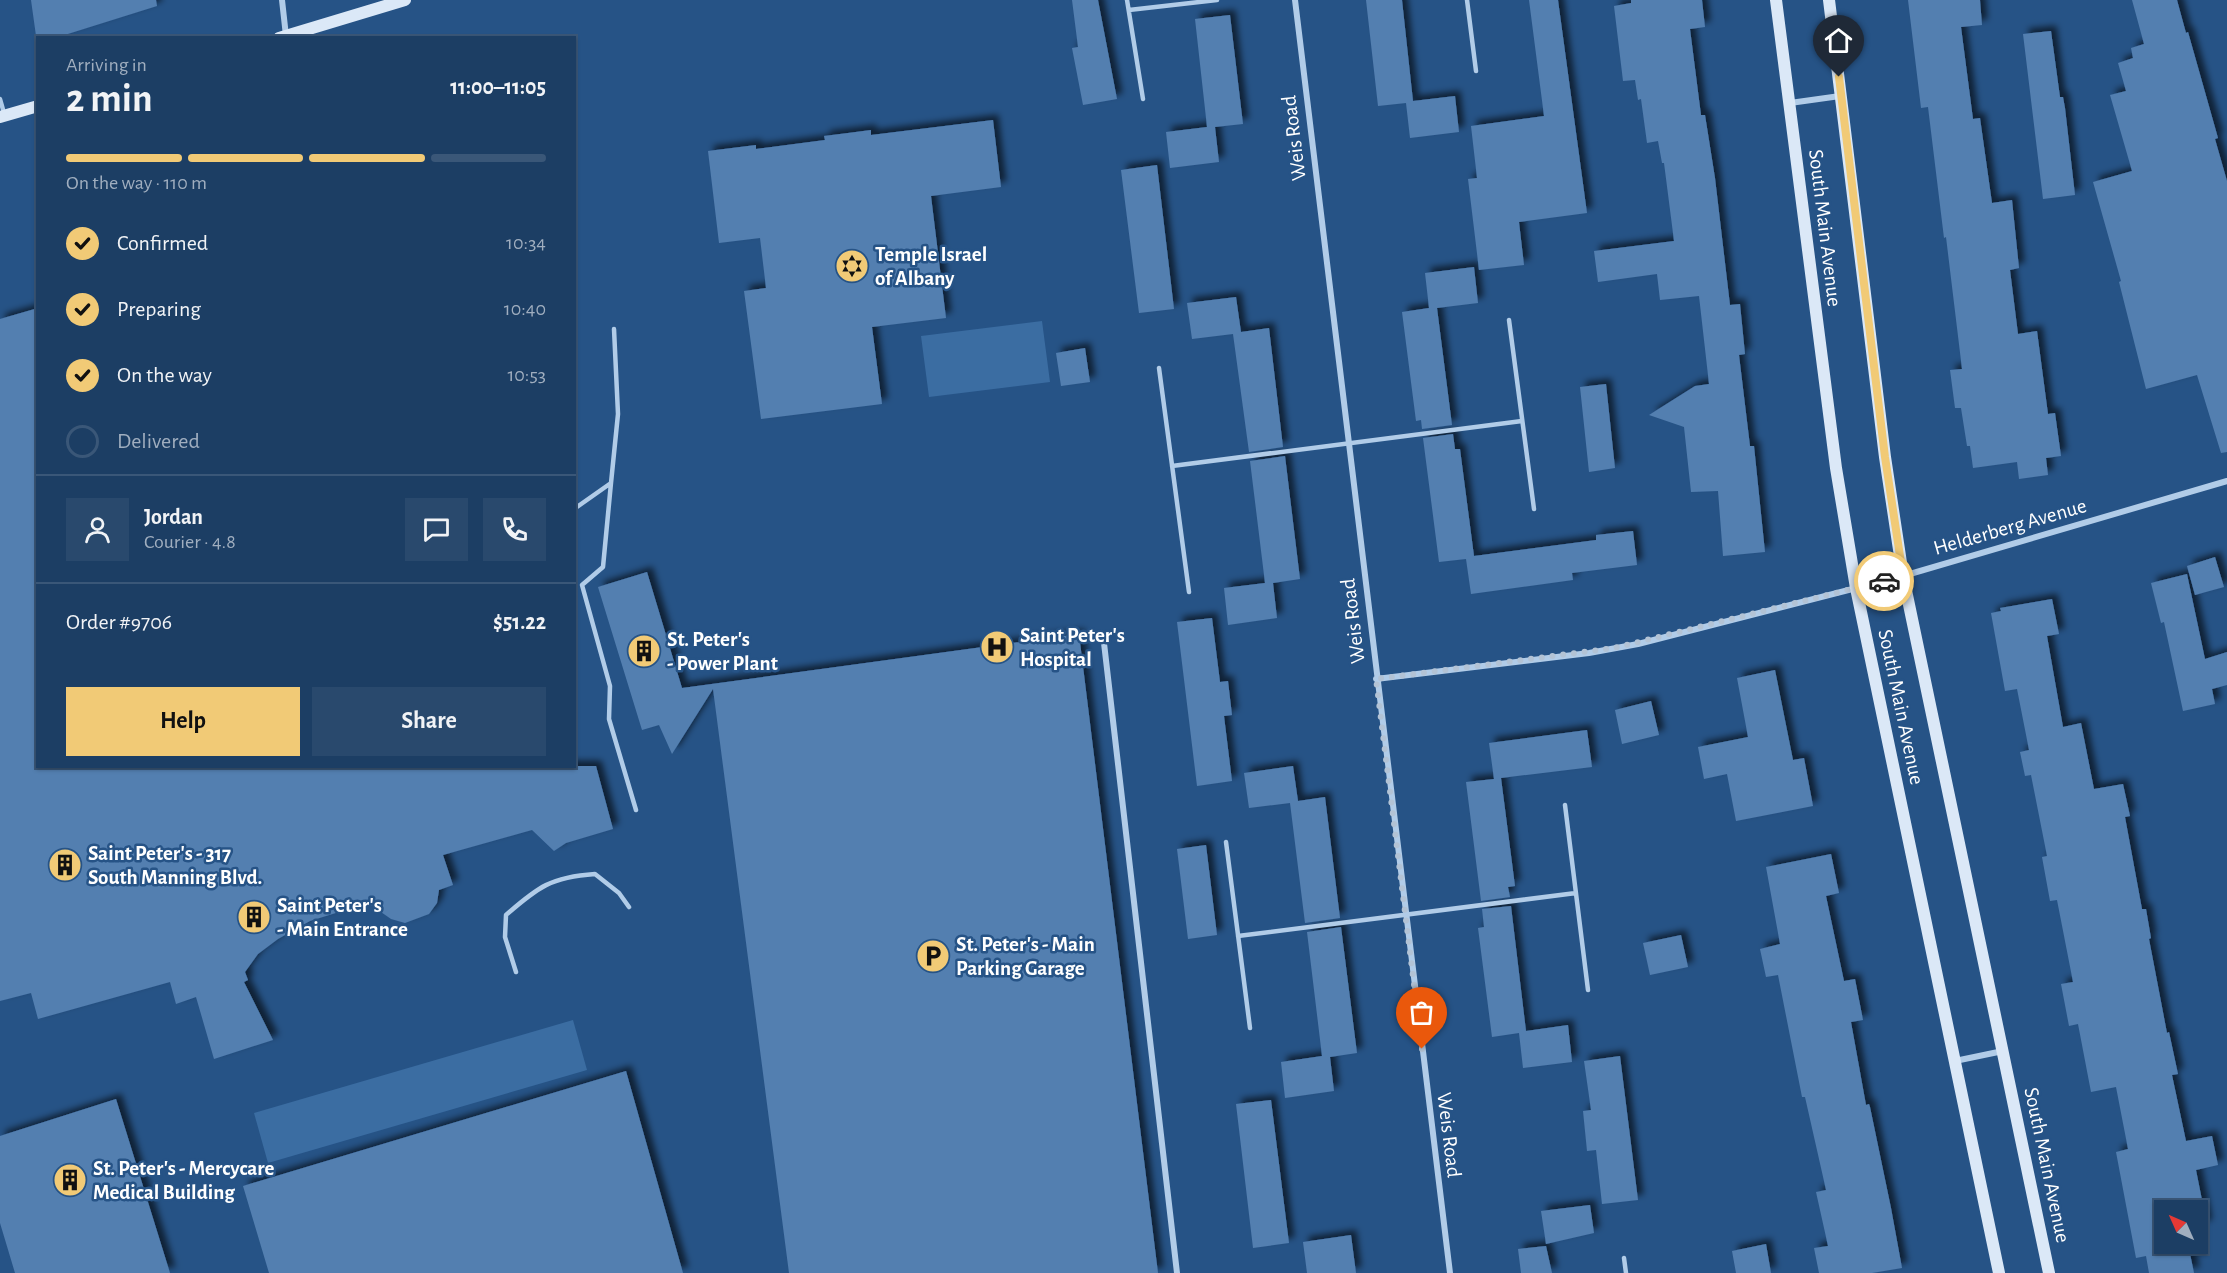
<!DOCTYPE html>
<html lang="en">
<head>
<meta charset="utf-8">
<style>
  :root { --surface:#1c3e64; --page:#29496d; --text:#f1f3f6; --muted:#a0aebf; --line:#3a5778; --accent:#f1ca76 }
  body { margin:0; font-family:"Alegreya Sans",sans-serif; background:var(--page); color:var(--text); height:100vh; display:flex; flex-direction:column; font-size:22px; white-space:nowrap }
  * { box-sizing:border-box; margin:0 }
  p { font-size:20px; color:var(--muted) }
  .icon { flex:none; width:33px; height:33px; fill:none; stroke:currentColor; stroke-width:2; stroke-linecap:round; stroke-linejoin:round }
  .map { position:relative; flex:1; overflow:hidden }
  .side { position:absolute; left:36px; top:36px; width:540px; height:732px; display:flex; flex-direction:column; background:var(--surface); border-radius:0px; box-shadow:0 2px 4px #0004,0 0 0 2px var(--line) }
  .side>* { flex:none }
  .needle { width:39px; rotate:315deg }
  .controls { position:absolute; left:2154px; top:1200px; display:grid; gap:12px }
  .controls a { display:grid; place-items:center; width:54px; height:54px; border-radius:0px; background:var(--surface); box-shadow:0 2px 4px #0004,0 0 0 2px var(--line); font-size:30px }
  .pin { position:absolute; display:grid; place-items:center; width:51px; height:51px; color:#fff; margin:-62px -26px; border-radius:50% 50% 50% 0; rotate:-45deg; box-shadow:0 0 6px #0007 }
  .pin .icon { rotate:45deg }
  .courier { position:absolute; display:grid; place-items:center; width:60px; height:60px; margin:-30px; border:4px solid #f1ca76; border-radius:50%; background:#fff; color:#222; box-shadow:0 2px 8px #0007 }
  .headline em { font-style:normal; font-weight:600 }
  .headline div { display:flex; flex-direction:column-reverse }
  .headline { display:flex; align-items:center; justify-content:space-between; height:102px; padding:0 30px }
  h1 { font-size:39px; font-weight:600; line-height:45px }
  .bar { display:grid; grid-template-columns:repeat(4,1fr); gap:9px 6px; align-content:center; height:72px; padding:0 30px }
  .bar i { height:8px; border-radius:4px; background:var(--line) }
  .bar .on { background:var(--accent) }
  .bar p { grid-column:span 4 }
  .line { display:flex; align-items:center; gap:15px; padding:0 30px; border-top:2px solid var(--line) }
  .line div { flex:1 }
  .round { display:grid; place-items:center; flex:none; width:63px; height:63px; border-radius:0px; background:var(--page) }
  ol { padding:0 30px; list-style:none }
  li { display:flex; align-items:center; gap:18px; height:66px }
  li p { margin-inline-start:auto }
  li .icon { padding:6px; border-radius:50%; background:var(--accent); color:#111; stroke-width:4 }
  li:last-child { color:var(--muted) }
  li i { width:33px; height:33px; border:3px solid var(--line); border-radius:50% }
  .cta { display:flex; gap:12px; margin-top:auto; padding:12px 30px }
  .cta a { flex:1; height:69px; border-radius:0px; background:var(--accent); color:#111; font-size:24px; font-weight:600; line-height:69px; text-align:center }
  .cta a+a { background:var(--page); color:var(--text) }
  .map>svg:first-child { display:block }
</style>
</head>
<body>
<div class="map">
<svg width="2227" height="1273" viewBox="0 0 2227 1273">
  <defs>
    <filter id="shadow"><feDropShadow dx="5.5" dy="-5.5" stdDeviation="3" flood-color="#0009"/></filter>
  </defs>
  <rect width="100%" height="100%" fill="#265386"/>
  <!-- green -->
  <path fill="#3b6da2" d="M1042,321L1050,382L929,397L921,336Z
    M573,1020L587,1070L268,1163L254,1113Z"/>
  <!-- building -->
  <path fill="#537fb0" filter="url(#shadow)" d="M31,0H156L157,6L55,38H38L37,43Z
    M1072,0H1098L1117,99L1083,105L1072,48L1078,47Z
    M1366,0H1402L1413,101L1455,96L1459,132L1410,138L1406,103L1378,106Z
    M1529,0H1558L1587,213L1519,222L1524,265L1479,270L1468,179L1477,178L1471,126L1544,116Z
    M1631,0H1702L1705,27L1690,29L1701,115H1705L1715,178L1730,305L1740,304L1745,354L1739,355L1750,446H1754L1765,552L1723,556L1718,491L1691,492L1684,427L1649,415L1695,386L1709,384L1699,296L1660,300L1657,274L1598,282L1594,251L1674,241L1664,163H1662L1658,141L1647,143L1641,99L1638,100L1635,80L1623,81L1614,6L1631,3Z
    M1908,0H1980L1982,25L1961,27L1973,119L1980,118L1992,203L2012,200L2019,268L2010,270L2018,334L2037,331L2048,414L2055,413L2061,456L2046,458L2048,475L2019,479L2017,462L1973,468L1970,446H1967L1961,408H1955L1950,370L1962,369L1946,237L1944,238L1928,107L1921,108Z
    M2132,0H2177L2186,33L2188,32L2218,138L2215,139L2227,181V452L2221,453L2197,375L2146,389L2119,282L2121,281L2093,182L2132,171L2110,95L2126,91L2118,63L2133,58L2131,48L2144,44Z
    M1230,15L1243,124L1215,127L1219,162L1170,168L1166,132L1207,127L1195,19Z
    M2051,31L2060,97H2063L2065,108L2075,195L2043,199L2023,34Z
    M993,120L1001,187L931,196L946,318L872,327L882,404L761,419L744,291L766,288L760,238L719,243L708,151L756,145V149L825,140L824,136L848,133L871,130V135Z
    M1157,165L1174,309L1139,313L1121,170Z
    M1474,267L1478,303L1437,308L1452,425L1422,429L1421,420L1416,421L1402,312L1429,308L1425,273Z
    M1236,297L1241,332L1269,328L1283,447L1249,452L1233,334L1192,339L1187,303Z
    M38,308V766H596L613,829L566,843L554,851L532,830L443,855L453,885L439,890L437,903L429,914L405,923L391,919L368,903L310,921L278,939L258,954L245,972L248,980L244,982L273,1040L214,1059L196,997L176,1004L170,982L38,1019L31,993L0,1001V319Z
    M1085,348L1090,382L1061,386L1056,353Z
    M1606,384L1615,468L1589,472L1580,387Z
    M1453,434L1455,449H1460L1474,556L1596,540V535L1633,531L1637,565L1572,573L1573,580L1471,594L1466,559L1439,562L1423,438Z
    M1285,456L1300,579L1273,583L1277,618L1228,625L1224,588L1265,583L1250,461Z
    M2215,557L2224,587L2195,595L2187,566Z
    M647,572L682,688L1079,634L1158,1273H789L713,689L672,754L659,725L642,730L598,587Z
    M2187,574L2205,659L2227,652V685L2212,689L2215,704L2183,711L2164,622L2161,623L2151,583Z
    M2052,599L2059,634L2047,636L2063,727L2081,723L2094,789L2123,784L2130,816L2125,817L2142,909H2146L2151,938L2149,939L2167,1033L2169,1032L2178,1074L2172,1075L2186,1141L2212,1136L2218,1165L2196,1170L2207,1225L2198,1227V1210H2164V1244H2188L2194,1273H2149L2146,1256L2136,1258L2116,1152L2128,1149L2116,1087L2091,1092L2078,1024L2069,1026L2061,984L2073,982L2057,900L2050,901L2042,857L2047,856L2031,775L2025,776L2020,752L2029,750L2017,689L2005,691L1991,613L2001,611L2000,608Z
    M1212,618L1220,682L1228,681L1232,715L1224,716L1232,781L1197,786L1177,622Z
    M1775,670L1793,760L1804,758L1813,806L1736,821L1727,774L1704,779L1698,747L1748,737L1737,678Z
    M1651,701L1659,735L1622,744L1615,710Z
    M1587,730L1592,767L1501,778L1515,886L1508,887L1510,897L1481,901L1466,782L1494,779L1489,743Z
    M1293,766L1298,801L1325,797L1340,918L1305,923L1290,803L1249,808L1244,773Z
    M1206,845L1217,935L1188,939L1177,849Z
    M1831,854L1839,893L1826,896L1844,981L1855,979L1863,1020L1851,1022L1866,1105L1869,1104L1870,1107L1891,1208L1902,1268L1872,1273H1819L1814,1248L1828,1246L1816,1192L1826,1190L1805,1097H1802L1778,975L1766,977L1760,949L1780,944L1766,867Z
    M1511,906L1526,1031L1568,1025L1572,1062L1523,1068L1519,1033L1492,1037L1478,928L1484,927L1482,909Z
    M1341,927L1357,1053L1330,1057L1334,1091L1285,1098L1281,1062L1322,1056L1307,932Z
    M1681,935L1688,967L1650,975L1643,943Z
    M1620,1056L1638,1200L1602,1204L1596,1150L1587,1151L1583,1111L1591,1110L1584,1061Z
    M626,1071L683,1273H269L243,1186Z
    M116,1099L170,1273H15L0,1223V1136Z
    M1271,1100L1289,1243L1253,1248L1236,1104Z
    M1590,1205L1594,1233L1546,1244L1541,1211Z
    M1351,1235L1356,1273H1307L1303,1242Z
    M1766,1244L1771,1273H1736L1732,1251Z
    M1546,1246L1552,1273H1521L1518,1249Z"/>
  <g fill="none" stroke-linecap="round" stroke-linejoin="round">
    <!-- lane -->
    <path stroke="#b1cce8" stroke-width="4.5" d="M1127,0L1143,99
      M1467,0L1476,71
      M1129,10L1217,0
      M0,99L4,113
      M1509,320L1534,509
      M1159,368L1189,592
      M1172,466L1522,421
      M611,483L603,567L582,585L610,686L609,719L636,810
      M574,509L611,483L618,414L614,329
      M1565,805L1588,990
      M1226,842L1250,1028
      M1238,936L1576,893
      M516,972L505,937L506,915C538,887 551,877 595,874L619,893L629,907
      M1624,1258L1626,1273"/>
    <!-- street -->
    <path stroke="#b1cce8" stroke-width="6" d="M282,0L286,36
      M1295,0L1450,1273
      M1790,103L1840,96
      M1104,643L1177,1273
      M1376,679L1589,653L1638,644L1903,576L2227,481
      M1955,1061L2003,1051"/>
    <!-- secondary -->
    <path stroke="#dbe8f7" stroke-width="12" d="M1776,0L1836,468L1856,588L1999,1273
      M1829,0L1885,457L1903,576L2049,1273
      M279,38L405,0
      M0,117L38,106"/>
  </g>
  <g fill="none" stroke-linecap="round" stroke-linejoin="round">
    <!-- done -->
    <path stroke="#b3c3d5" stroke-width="6" stroke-dasharray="0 10.8" d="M1422,1049L1376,679L1614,648L1884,581"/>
    <!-- route -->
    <path stroke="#f1ca76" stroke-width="8" d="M1839,77L1885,457L1903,576L1884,581"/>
  </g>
  <!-- icons -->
  <defs>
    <symbol id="synagogue-disc" viewBox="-11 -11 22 22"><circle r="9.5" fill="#f1ca76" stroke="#265386"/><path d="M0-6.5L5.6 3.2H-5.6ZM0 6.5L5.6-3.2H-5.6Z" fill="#111"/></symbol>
    <symbol id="hospital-disc" viewBox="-11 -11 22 22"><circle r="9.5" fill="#f1ca76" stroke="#265386"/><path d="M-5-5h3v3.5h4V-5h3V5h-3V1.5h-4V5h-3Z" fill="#111"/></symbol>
    <symbol id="building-disc" viewBox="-11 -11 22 22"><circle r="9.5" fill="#f1ca76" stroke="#265386"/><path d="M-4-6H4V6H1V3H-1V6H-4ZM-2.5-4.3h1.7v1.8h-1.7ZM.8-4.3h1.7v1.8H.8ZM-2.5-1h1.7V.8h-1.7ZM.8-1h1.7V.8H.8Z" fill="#111"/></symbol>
    <symbol id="parking-disc" viewBox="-11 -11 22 22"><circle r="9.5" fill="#f1ca76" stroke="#265386"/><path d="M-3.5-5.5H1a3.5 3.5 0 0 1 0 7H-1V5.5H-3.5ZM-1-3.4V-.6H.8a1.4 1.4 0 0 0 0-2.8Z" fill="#111"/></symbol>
  </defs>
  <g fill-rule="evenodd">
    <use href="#synagogue-disc" x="833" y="247" width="38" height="38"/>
    <use href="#hospital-disc" x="978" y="628" width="38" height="38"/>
    <use href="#building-disc" x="625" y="632" width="38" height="38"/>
    <use href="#building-disc" x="46" y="846" width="38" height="38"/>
    <use href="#building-disc" x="235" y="898" width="38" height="38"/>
    <use href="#parking-disc" x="914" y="937" width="38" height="38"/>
    <use href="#building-disc" x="51" y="1161" width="38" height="38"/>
  </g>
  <g text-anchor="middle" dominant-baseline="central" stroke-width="5" stroke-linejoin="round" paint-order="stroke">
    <!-- street labels -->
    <g font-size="21" fill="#fff" stroke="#265386">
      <text transform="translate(1294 138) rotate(-97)">Weis Road</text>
      <text transform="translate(1825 228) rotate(83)">South Main Avenue</text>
      <text transform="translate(2010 527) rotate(-16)">Helderberg Avenue</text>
      <text transform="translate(1353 621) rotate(-97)">Weis Road</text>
      <text transform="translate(1901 707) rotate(78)">South Main Avenue</text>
      <text transform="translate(1449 1135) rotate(83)">Weis Road</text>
      <text transform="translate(2047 1165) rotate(78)">South Main Avenue</text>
    </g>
    <!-- poi labels -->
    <g font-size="21" font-weight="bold" fill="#fff" stroke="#265386" text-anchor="start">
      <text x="875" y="254">Temple Israel<tspan x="875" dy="24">of Albany</tspan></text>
      <text x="1020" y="635">Saint Peter's<tspan x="1020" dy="24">Hospital</tspan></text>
      <text x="667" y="639">St. Peter's<tspan x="667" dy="24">- Power Plant</tspan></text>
      <text x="88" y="853">Saint Peter's - 317<tspan x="88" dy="24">South Manning Blvd.</tspan></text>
      <text x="277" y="905">Saint Peter's<tspan x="277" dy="24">- Main Entrance</tspan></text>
      <text x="956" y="944">St. Peter's - Main<tspan x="956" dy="24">Parking Garage</tspan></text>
      <text x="93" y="1168">St. Peter's - Mercycare<tspan x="93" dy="24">Medical Building</tspan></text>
    </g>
  </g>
</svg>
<div class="controls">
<a><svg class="needle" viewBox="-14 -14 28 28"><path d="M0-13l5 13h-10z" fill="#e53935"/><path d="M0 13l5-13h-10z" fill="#a0aebf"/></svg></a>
</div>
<div class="pin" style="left:1422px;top:1049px;background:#ea580c"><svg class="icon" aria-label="bag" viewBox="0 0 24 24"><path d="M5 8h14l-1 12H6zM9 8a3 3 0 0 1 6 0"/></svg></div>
<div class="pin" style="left:1839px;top:77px;background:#1f2937"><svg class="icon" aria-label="home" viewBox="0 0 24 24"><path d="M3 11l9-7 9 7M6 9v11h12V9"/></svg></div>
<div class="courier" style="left:1884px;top:581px"><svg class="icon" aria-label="car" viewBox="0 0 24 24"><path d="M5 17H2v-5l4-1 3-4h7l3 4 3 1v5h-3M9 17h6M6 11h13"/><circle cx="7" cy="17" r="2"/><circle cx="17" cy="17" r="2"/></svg></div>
<section class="side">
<div class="headline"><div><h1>2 min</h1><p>Arriving in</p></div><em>11:00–11:05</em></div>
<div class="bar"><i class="on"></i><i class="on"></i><i class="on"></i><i></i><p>On the way · 110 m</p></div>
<ol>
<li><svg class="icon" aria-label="check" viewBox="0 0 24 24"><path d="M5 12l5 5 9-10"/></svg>Confirmed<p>10:34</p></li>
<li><svg class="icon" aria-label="check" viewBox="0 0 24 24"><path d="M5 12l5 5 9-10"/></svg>Preparing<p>10:40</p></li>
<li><svg class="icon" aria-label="check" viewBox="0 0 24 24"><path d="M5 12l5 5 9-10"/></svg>On the way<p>10:53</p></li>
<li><i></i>Delivered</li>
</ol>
<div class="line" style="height:108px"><a class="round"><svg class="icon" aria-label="person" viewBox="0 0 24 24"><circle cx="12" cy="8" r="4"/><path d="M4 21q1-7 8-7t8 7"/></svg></a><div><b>Jordan</b><p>Courier · 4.8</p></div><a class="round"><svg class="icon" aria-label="chat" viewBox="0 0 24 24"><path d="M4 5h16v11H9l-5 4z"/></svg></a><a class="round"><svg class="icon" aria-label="phone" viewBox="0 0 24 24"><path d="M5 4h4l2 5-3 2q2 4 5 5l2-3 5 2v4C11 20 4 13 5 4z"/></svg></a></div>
<div class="line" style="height:78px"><div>Order #9706</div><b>$51.22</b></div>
<div class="cta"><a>Help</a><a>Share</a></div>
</section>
</div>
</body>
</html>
